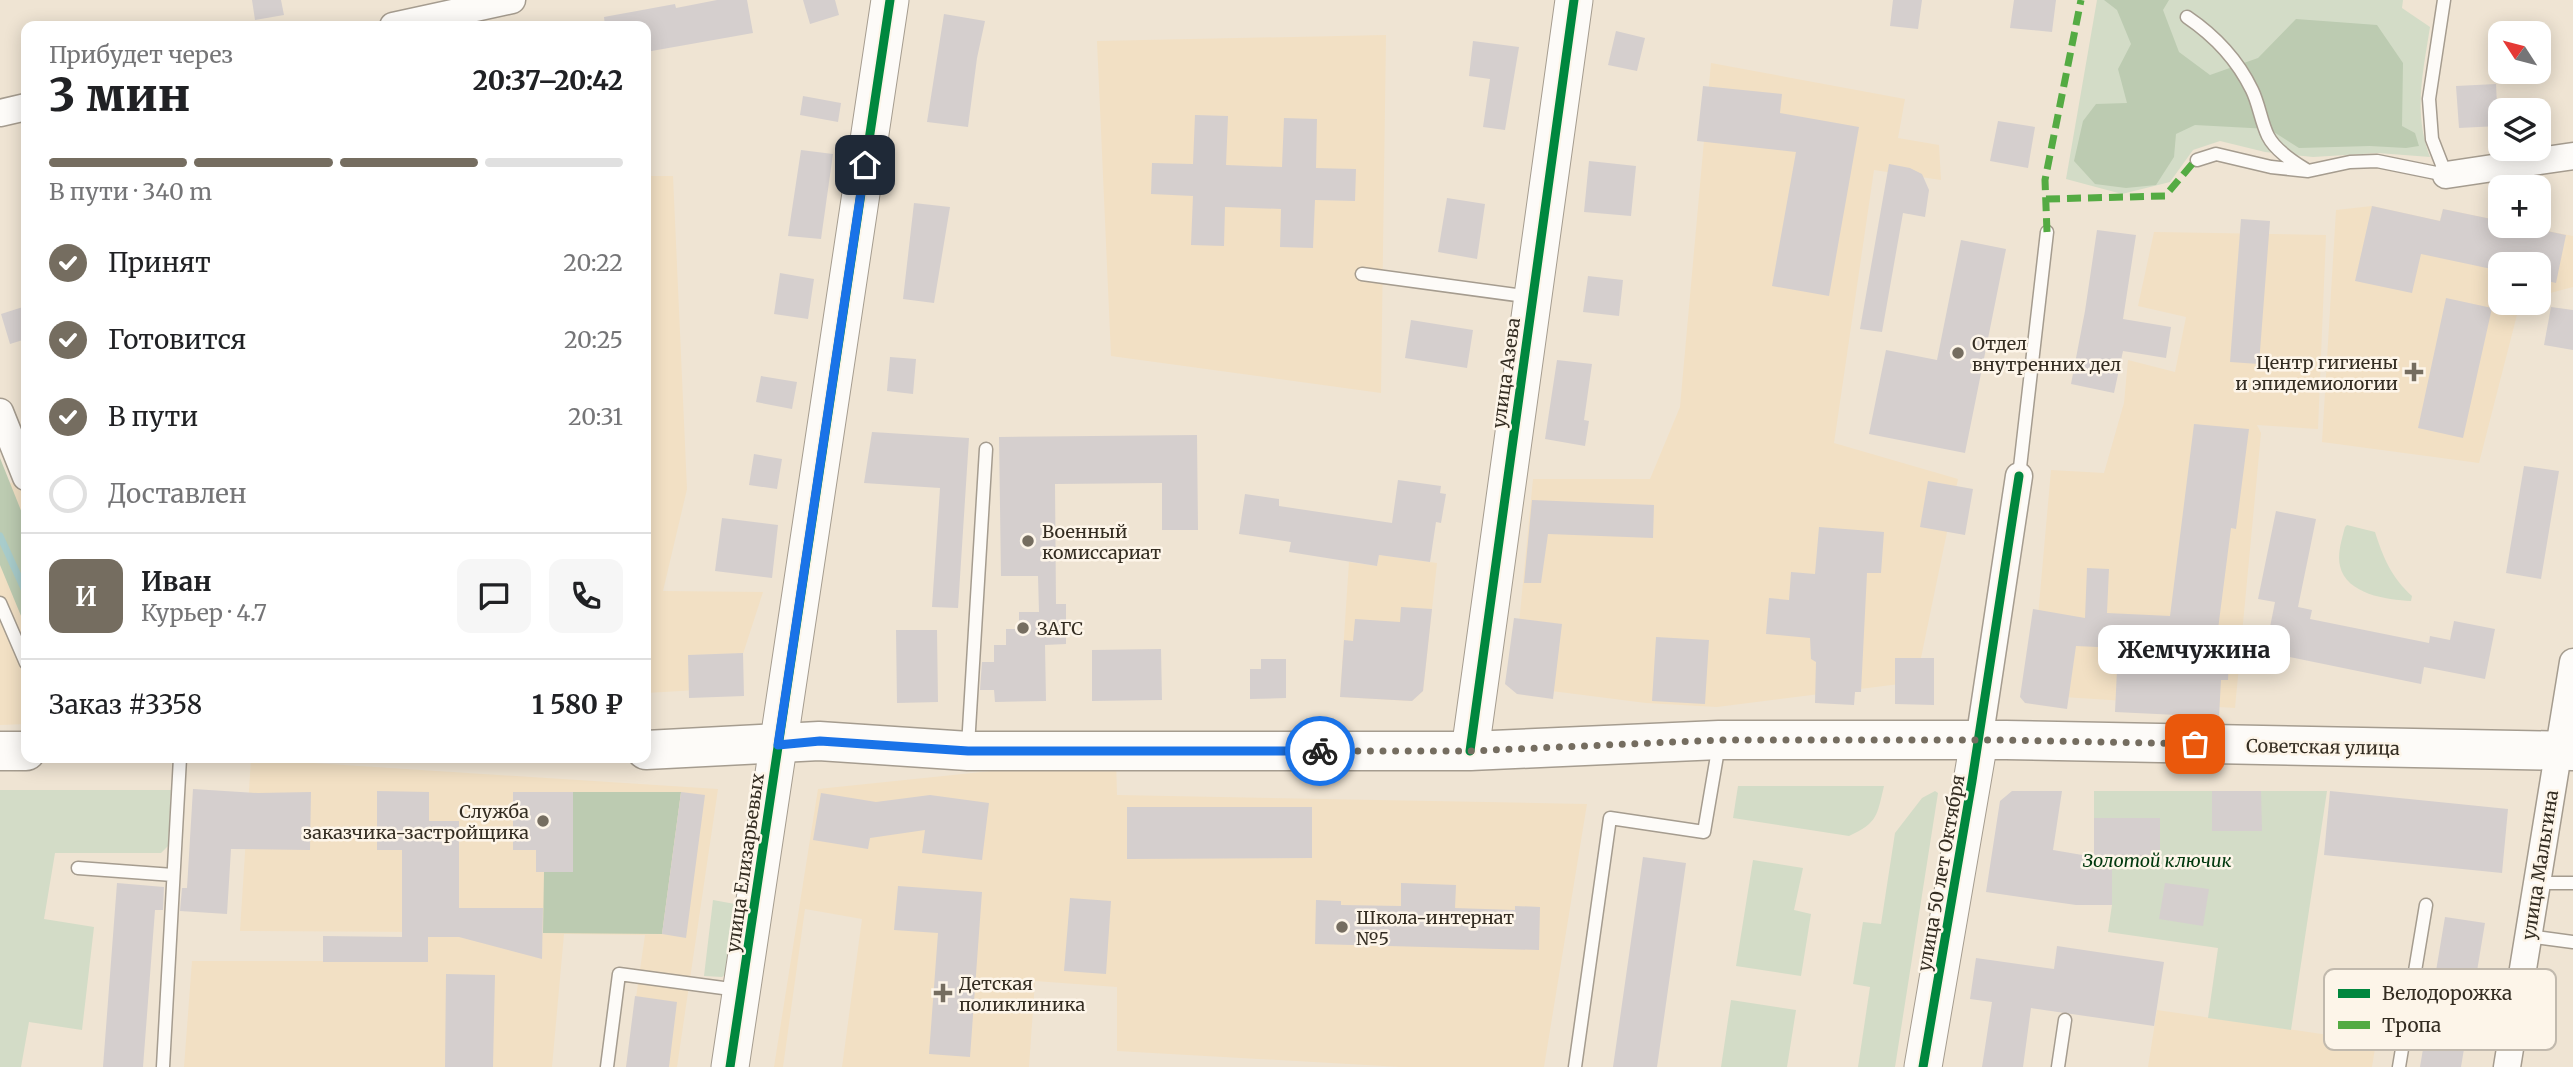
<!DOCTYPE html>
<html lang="ru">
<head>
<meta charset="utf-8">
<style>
  :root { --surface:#fff; --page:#f6f6f6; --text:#202124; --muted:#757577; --line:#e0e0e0; --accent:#756d60 }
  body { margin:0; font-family:Merriweather,serif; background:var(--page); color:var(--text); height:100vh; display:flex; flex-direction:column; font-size:26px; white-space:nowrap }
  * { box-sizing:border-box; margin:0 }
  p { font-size:23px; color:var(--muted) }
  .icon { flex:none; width:38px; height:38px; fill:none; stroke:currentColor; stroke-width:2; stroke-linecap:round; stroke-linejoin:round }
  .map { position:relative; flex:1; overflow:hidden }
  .panel { position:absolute; left:21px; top:21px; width:630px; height:742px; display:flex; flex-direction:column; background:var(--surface); border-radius:14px; box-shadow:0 4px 18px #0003 }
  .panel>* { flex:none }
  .needle { width:46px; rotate:306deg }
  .fabs { position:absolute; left:2488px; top:21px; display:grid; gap:14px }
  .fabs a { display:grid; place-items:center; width:63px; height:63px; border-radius:14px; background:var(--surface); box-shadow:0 4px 18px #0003; font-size:35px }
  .pin { position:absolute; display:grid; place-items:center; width:60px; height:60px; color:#fff; margin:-30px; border-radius:14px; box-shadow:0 4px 10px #0006 }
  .courier { position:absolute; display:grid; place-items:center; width:70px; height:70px; margin:-35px; border:5px solid #1a73e8; border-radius:50%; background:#fff; color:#222; box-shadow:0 2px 9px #0007 }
  .bubble { position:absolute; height:49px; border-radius:14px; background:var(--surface); box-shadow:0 4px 18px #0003; font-size:23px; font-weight:800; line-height:49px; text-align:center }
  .headline em { font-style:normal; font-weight:800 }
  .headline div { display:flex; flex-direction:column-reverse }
  .headline { display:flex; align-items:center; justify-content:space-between; height:119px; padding:0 28px }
  h1 { font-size:46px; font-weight:800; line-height:52px }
  .bar { display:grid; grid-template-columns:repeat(4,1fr); gap:10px 7px; align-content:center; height:84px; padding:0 28px }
  .bar i { height:9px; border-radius:5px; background:var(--line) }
  .bar .on { background:var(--accent) }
  .bar p { grid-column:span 4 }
  .line { display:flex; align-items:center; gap:18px; padding:0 28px; border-top:2px solid var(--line) }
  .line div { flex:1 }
  .round { display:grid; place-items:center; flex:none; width:74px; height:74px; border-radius:14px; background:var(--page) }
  ol { padding:0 28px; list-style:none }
  li { display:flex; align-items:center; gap:21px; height:77px }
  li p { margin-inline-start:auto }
  li .icon { padding:7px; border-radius:50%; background:var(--accent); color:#fff; stroke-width:4 }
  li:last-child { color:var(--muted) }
  li i { width:38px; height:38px; border:4px solid var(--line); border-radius:50% }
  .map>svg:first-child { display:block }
</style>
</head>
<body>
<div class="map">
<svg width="2573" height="1067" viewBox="0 0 2573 1067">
  <rect width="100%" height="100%" fill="#efe4d3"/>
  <!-- built -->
  <path fill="#f2e0c4" d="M1386,35L1381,393L1111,356L1097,41Z
    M1711,63L1905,99L1898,138L1939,145L1941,180L1874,170L1834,443L1958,479L1916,682L1717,707L1646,703L1513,686L1533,479H1650L1680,407Z
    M646,176H673L687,489L663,591L763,592L732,688L646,693Z
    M2372,206L2440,221L2443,209L2501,221V226H2523L2573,236V287L2539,296V264H2501V303H2520L2479,463L2322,442L2336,210Z
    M2154,232L2326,235L2318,429L2257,425L2261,433L2235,708L2031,695L2051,470L2104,473L2124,403L2128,360L2175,372L2186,317L2138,306Z
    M26,480V724L0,725V485Z
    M1379,555L1437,563L1423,691L1412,701L1340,697L1349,562L1377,566Z
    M1116,758L1117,795L1587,804L1544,1067H1401L1117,1051V987L1035,981L1029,1067H842L862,919L805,909L783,1067H774L818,789Z
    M251,759L718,789L677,1067H626L645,935L564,934L552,1067H184L192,961H428V932L240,931Z
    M2157,1010L2376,1042L2372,1067H2148Z"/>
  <!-- green -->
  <path fill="#d3dcc7" d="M2097,0H2403L2402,8L2430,27C2423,73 2413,112 2430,157L2378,153L2313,157L2265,152L2220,141L2193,150L2170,182L2122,194L2066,179Z
    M2347,525L2375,532C2383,557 2391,577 2412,596L2411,601C2387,600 2346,594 2340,566C2337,554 2342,539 2345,527Z
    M1738,786H1884C1877,815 1878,823 1849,836L1733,818Z
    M0,790H171L168,846L161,853H55L44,919L94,927L82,1030L29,1022L21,1067H0Z
    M1935,791L1938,793L1895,1067H1858L1870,987L1853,984L1863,922L1881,924L1895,833L1922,798Z
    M2094,791H2212V831H2261V791H2327L2291,1030L2208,1018L2218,948L2108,932L2112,905H2094Z
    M1753,860L1803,868L1794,910L1811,914L1801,976L1736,966Z
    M713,900L735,904L728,972L722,977L704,976Z
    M1731,1000L1796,1010L1787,1067H1721Z"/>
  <!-- forest -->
  <path fill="#bccbb1" d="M2104,0H2169L2163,10L2179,52L2210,75L2258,58L2296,19L2377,25L2403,63L2402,126L2415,133L2419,146L2406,148L2370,146L2299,148L2269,129L2195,125L2176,134L2174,157L2156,185L2126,188L2095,184L2074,161L2083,121L2096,104L2127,103L2118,69L2131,44L2117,10Z
    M0,458L26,523V628L0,565Z
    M573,792H681L662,934L543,933L544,872H573Z"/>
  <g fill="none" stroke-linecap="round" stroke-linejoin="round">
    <!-- stream -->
    <path stroke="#a8cccb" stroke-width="7" d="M0,536L26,593"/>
  </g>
  <!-- building -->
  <path fill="#d5cfce" d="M252,0H281L284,15L255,20Z
    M717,0H747L753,33L646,52V26H605L604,17L675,4L676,8Z
    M803,0H835L839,15L810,24Z
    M1893,0H1922L1918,29L1890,26Z
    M2014,0H2056L2052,32L2010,28Z
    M944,14L985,21L977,58L968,127L927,122Z
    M1616,31L1645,38L1637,71L1608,65Z
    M1473,41L1519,47L1505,130L1483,127L1490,79L1469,76Z
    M2496,84L2498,126L2459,128L2456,86Z
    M1703,86L1782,94L1780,113L1859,127L1829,296L1772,286L1796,152L1697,141Z
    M803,96L841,103L838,122L800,115Z
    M1195,115L1228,116L1226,165L1282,167L1284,118L1317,119L1316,168L1356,169L1355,201L1315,200L1313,248L1280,247L1281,209L1225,207L1224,246L1191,245L1193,196L1151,194L1152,163L1193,164Z
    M1998,121L2035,127L2028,168L1990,161Z
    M801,150L833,154L821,239L788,236Z
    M1589,161L1636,166L1631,216L1584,212Z
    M1889,164L1910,168L1922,174L1929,190L1925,217L1903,213L1882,332L1860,329Z
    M1447,198L1485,204L1477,259L1438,252Z
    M914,203L950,207L934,303L903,299Z
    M2372,206L2440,221L2443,209L2501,221V226H2523L2566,235L2556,283L2539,279V264H2501V271L2421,254L2412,293L2355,281Z
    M2241,219L2270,221L2259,364L2230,362Z
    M2097,230L2136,235L2123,319L2171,327L2166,358L2123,351L2114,393L2071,384L2085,311Z
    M1961,240L2006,249L1965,453L1869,434L1886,350L1937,360Z
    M780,273L814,279L808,319L774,314Z
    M1588,276L1623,280L1619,316L1583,312Z
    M2446,298L2492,308L2463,438L2418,428Z
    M26,306V339L10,344L1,314Z
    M2551,307L2573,310V350L2544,345Z
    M1411,320L1473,330L1467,368L1405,358Z
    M890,357L916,359L913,394L887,391Z
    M1557,360L1592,364L1584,420L1589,421L1585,446L1545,439Z
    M761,376L797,382L792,409L756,402Z
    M2194,424L2249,429L2236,529L2231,528L2217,637H2230L2228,680H2221L2219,717L2115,712L2118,648L2076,646L2067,709L2025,703L2020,697L2033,609L2085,618L2087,568L2109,569L2107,613L2170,616Z
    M872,432L969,438L958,608L932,607L940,488L864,483Z
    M1197,435L1198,530H1162V483L1055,484L1056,604H1066V644L1045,645L1046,701L995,702L994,690H980L982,662H994V645H1006V629H1019V612H1039L1038,576H1001L999,437Z
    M754,454L782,459L777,489L749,485Z
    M2524,466L2559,471L2541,579L2506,573Z
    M1398,480L1441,486L1440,493L1446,494L1441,523L1436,522L1430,562L1379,555L1377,566L1289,552L1291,542L1239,534L1245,494L1279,499V506L1392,523Z
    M1928,481L1973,489L1965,535L1920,527Z
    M1532,500L1654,505L1653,538L1548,534L1541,583H1524Z
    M2276,511L2316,519L2298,607L2312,610L2310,619L2429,643L2430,636L2450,640L2454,621L2495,629L2485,679L2424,667L2421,684L2265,652L2275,602L2258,599Z
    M722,518L778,525L772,578L715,571Z
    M1819,527L1884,532L1881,573H1867L1861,692H1855L1854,705L1815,703L1816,662L1811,659L1810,638L1766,634L1769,598L1789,600L1791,572L1815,574Z
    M1401,607L1432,609L1423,691L1412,701L1340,697L1344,640L1353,641L1355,619L1400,622Z
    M1514,618L1562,624L1553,699L1517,694L1505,684Z
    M896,630H937L938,702L897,703Z
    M1656,637L1709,640L1705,704L1652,701Z
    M1161,649L1162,700L1092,701V650Z
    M743,653L744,696L689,698L688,655Z
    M1895,658H1934V705L1895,704Z
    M1261,659H1286V698L1250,699V669H1261Z
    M193,789L258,793L311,792L310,850L231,849L227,914L180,911L182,888H187Z
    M377,791L429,792V821H459V908H543L542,959L459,937H428V962H323V936L402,937V850H377Z
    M2012,791H2062L2053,850L2094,857V818H2160V860H2112V905H2076L1986,892L2000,801Z
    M2212,791H2261L2262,831H2212Z
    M2330,791L2508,809L2502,873L2324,855Z
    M513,792H573V872H536V850H513Z
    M681,792L705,795L686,938L662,934Z
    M821,793L876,802L930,795L989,803L982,860L922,853L925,830L870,838L868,849L813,840Z
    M1127,807H1312V858L1127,859Z
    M1643,857L1686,863L1657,1067H1613Z
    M117,883L164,887L163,910H155L143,1067H103Z
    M1401,883L1456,885L1455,908L1515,910V906L1540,907L1539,950L1315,944L1316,900L1341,901V905L1401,906Z
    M2165,883L2209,889L2203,926L2159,919Z
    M898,886L982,892L970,1057L929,1054L938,933L894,930Z
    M1070,898L1111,901L1106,974L1064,971Z
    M2445,917L2485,923L2461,1067H2420Z
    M2057,946L2164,962L2154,1026L2031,1008L2023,1067H1982L1992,1002L1970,999L1976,958L2054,969Z
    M446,974L495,975L493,1067H445Z
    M635,996L677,1002L669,1067H626Z"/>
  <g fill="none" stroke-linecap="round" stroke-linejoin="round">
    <defs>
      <path id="lane" d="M2444,0L2429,99L2432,139L2446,175
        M2187,17C2215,36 2237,59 2252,90C2259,104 2261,122 2268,136C2275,150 2292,161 2305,169
        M2197,160L2216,154L2271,167L2308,171L2350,162L2377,161L2446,175
        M1362,274L1531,297
        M2019,476L2047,232
        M0,603L26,663
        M968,746L986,449
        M78,868L173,875
        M2537,883H2573
        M2528,936L2573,942
        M163,1067L180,758
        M607,1067L619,974L738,990
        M1575,1067L1610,818L1704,832L1719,744
        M2058,1067L2065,1020
        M2399,1067L2426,905"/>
      <path id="street" d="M393,26L512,0
        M0,113L26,107
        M2446,175L2573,156
        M0,412L26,477
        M1979,741L2019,476
        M2507,1067L2573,662"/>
      <path id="secondary" d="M1470,751L1574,0
        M730,1067L890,0
        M1923,1067L1979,741"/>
      <path id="primary" d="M646,750L819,741L968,751H1470L1719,740H2006L2573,751
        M0,751H26"/>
    </defs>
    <!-- lane casing -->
    <use href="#lane" stroke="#a59c8f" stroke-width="15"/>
    <!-- street casing -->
    <use href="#street" stroke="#a59c8f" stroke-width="29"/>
    <!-- secondary casing -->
    <use href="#secondary" stroke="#a59c8f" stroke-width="39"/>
    <!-- primary casing -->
    <use href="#primary" stroke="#a59c8f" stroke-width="41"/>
    <!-- lane -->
    <use href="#lane" stroke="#fdfbf8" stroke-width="12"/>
    <!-- street -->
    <use href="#street" stroke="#fdfbf8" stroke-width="26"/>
    <!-- secondary -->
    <use href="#secondary" stroke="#fdfbf8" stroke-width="37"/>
    <!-- primary -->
    <use href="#primary" stroke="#fdfbf8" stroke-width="38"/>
    <!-- quiet -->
    <path stroke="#54ab43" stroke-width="7" stroke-dasharray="14 7" stroke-linecap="butt" d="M2046,199L2165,196L2193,163
      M2047,232L2045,180L2081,0"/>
    <defs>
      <path id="cycleway" d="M1470,751L1574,0
        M730,1067L890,0
        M1923,1067L1972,781L2019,476"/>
    </defs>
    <!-- cycleway casing -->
    <use href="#cycleway" stroke="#fdf5e9" stroke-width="13"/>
    <!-- cycleway -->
    <use href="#cycleway" stroke="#00873e" stroke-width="9"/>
  </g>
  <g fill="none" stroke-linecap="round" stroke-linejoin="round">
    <!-- done -->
    <path stroke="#756d60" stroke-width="7" stroke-dasharray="0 12.6" d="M1320,751H1470L1719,740H2006L2195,744"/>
    <!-- route -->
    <path stroke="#1a73e8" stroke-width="9" d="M865,165L778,745L820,741L968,751H1320"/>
  </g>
  <!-- markers -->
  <g fill="#756d60" stroke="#fdf5e9" stroke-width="2.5">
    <circle cx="1958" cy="353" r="7"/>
    <path d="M2410.5 361.5h7v7h7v7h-7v7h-7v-7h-7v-7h7z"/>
    <circle cx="1028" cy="541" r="7"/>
    <circle cx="1023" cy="628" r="7"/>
    <circle cx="543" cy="821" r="7"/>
    <circle cx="1342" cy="927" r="7"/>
    <path d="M939.5 982.5h7v7h7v7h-7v7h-7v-7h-7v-7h7z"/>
  </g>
  <g text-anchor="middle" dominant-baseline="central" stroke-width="5" stroke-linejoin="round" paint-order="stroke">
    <!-- poi labels -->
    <g font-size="18" fill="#342d22" stroke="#fdf5e9" text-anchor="start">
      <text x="1972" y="343">Отдел<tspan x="1972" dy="21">внутренних дел</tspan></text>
      <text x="2398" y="362" text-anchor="end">Центр гигиены<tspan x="2398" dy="21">и эпидемиологии</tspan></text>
      <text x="1042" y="531">Военный<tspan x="1042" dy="21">комиссариат</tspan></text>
      <text x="1037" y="628">ЗАГС</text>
      <text x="529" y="811" text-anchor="end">Служба<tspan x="529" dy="21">заказчика-застройщика</tspan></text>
      <text x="1356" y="917">Школа-интернат<tspan x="1356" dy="21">№5</tspan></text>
      <text x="959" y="983">Детская<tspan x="959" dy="21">поликлиника</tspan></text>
    </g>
    <!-- street labels -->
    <g font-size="18" fill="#342d22" stroke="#fdf5e9">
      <text transform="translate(1506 373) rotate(-82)">улица Азева</text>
      <text transform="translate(2323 747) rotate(1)">Советская улица</text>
      <text transform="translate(745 863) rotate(-82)">улица Елизарьевых</text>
      <text transform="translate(2540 865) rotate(-81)">улица Мальгина</text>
      <text transform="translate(1941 873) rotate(-80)">улица 50 лет Октября</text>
    </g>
    <!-- park labels -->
    <g font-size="18" font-style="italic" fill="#00380e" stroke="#fdf5e9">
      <text x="2157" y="860">Золотой ключик</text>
    </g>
  </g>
  <!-- legend -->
  <rect x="2324" y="969" width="232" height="81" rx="10" fill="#fdf5e9" stroke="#c1b9ad" stroke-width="2"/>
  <rect x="2338" y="989" width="32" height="9" fill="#00873e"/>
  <rect x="2338" y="1021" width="32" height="8" fill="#54ab43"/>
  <g font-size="19" fill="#342d22">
    <text x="2382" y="1000">Велодорожка</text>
    <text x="2382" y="1032">Тропа</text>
  </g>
</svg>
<div class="fabs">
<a><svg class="needle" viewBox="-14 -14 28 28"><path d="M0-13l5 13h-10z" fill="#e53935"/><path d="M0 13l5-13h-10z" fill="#757577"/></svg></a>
<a><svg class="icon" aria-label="layers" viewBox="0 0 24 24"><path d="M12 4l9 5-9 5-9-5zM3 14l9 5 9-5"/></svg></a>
<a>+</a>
<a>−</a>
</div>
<div class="pin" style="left:2195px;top:744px;background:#ea580c"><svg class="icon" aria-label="bag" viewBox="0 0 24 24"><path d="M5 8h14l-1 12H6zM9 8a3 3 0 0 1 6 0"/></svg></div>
<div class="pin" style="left:865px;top:165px;background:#1f2937"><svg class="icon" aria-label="home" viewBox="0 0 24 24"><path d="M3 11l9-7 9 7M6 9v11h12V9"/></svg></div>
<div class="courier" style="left:1320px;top:751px"><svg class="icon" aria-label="bike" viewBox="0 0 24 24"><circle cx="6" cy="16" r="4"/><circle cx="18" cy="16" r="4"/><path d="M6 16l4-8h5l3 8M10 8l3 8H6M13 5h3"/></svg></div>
<div class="bubble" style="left:2098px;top:625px;width:192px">Жемчужина</div>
<section class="panel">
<div class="headline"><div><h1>3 мин</h1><p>Прибудет через</p></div><em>20:37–20:42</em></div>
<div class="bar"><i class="on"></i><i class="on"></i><i class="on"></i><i></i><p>В пути · 340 m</p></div>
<ol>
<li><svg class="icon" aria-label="check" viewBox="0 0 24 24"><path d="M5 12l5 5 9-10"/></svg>Принят<p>20:22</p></li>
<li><svg class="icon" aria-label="check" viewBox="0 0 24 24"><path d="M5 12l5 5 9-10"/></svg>Готовится<p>20:25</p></li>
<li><svg class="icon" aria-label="check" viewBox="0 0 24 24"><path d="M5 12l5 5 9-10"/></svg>В пути<p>20:31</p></li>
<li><i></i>Доставлен</li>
</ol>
<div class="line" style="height:126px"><b class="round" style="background:var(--accent);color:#fff">И</b><div><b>Иван</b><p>Курьер · 4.7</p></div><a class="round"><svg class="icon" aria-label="chat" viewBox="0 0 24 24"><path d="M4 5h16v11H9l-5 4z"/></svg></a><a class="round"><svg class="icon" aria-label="phone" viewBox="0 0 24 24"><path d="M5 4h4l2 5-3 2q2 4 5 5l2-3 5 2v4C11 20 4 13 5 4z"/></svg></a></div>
<div class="line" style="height:91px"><div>Заказ #3358</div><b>1 580 ₽</b></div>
</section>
</div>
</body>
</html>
